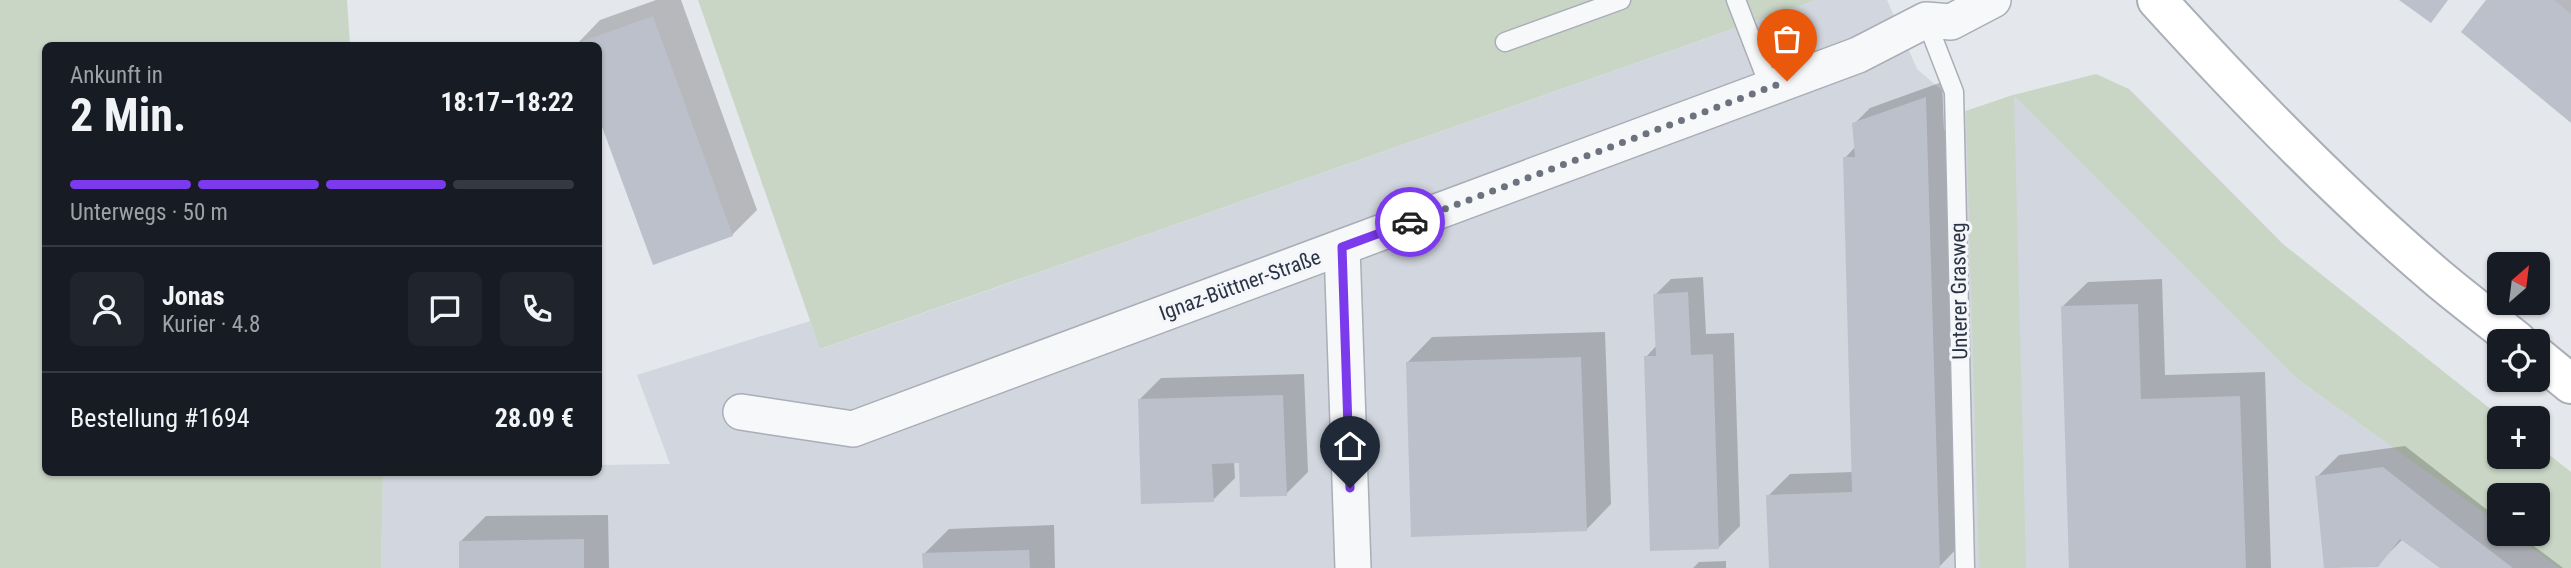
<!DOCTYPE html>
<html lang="de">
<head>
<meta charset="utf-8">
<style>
  :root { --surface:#171b24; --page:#20242c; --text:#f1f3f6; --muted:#9ea1a6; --line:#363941; --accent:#7c3aed }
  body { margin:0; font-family:"Roboto Condensed",sans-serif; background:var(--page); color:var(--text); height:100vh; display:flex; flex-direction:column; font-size:26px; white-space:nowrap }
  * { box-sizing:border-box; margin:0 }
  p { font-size:23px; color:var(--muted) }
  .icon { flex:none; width:38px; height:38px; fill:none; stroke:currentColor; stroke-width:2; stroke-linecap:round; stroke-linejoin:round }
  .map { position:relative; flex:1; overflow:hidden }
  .sheet { position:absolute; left:42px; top:42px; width:560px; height:434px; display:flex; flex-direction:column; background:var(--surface); border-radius:10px; box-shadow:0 2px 5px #0004 }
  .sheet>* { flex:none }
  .needle { width:46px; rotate:28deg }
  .controls { position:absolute; left:2487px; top:252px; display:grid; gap:14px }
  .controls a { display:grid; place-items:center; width:63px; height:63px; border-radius:10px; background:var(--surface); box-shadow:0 2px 5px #0004; font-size:35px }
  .pin { position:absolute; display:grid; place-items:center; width:60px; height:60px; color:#fff; margin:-72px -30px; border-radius:50% 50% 50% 0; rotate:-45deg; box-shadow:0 0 7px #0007 }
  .pin .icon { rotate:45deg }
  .courier { position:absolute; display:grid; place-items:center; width:70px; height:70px; margin:-35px; border:5px solid #7c3aed; border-radius:50%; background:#fff; color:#222; box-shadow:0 2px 9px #0007 }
  .overview em { font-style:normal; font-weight:700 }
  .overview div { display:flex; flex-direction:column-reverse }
  .overview { display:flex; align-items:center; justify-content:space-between; height:119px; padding:0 28px }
  h1 { font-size:46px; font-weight:700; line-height:52px }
  .bar { display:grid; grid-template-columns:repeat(4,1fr); gap:10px 7px; align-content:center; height:84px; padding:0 28px }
  .bar i { height:9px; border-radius:5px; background:var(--line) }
  .bar .active { background:var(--accent) }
  .bar p { grid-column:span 4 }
  .line { display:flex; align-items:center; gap:18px; padding:0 28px; border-top:2px solid var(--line) }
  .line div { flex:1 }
  .round { display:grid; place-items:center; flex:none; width:74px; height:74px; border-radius:10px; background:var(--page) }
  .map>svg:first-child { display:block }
</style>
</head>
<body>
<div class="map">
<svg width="2571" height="568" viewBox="0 0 2571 568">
  <rect width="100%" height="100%" fill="#e4e7ec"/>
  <!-- built -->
  <path fill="#d2d6de" d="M1816,0H1887L1917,69L1966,111L2013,95L2296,378L2499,524V534H2512L2559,568H381L383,473L598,472L599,465L670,464L637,375L810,321L821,349Z"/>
  <!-- green -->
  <path fill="#c9d6c5" d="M0,0H347L350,45L46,46V472L383,473L381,568H0Z
    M698,0H1816L820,349Z
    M2096,74L2129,89L2283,244L2502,418H2499V457H2538V446L2571,472V568H2559L2512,534H2538V495H2499V524L2296,378L2014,96L2026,568H1979L1966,111L2013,95Z"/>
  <!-- shadow -->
  <path fill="#0003" d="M656,0H681L757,210L732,235L598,46H575L600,20Z
    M2489,0H2571V120Z
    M1942,82L1944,130H1953L1961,544L1940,566L1771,568L1768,496L1790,474L1854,472L1845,158L1856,146L1854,124L1870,108Z
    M1703,277L1706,334L1734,333L1740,526L1718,548L1646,357L1657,345L1655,295L1671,279Z
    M2162,279L2165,375L2265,372L2271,568H2071L2062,307L2088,282Z
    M1605,332L1611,504L1586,530L1407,363L1432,337Z
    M1304,374L1308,472L1286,494L1241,461L1234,462L1235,478L1213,500L1139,400L1161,378Z
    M2405,446L2499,519V534H2518L2563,568H2443L2403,539L2377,565L2326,568L2317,477L2339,455Z
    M608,515L609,568H461L460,542L486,516Z
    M1054,525L1055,568H924V554L949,529Z
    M1726,561V568H1693L1699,562Z"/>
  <!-- building -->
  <path fill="#bbc0ca" d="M2399,0H2448L2431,23Z
    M2486,0H2554L2571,14V123L2461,32Z
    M653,16L733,236L653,265L598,116V46L572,45Z
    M1926,97L1940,568H1769L1766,495L1852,492L1843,157H1855L1852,123Z
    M1688,292L1691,355L1713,354L1719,549L1650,551L1644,356H1656L1653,294Z
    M2138,304L2141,399L2240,396L2246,568H2069L2061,306Z
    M1581,357L1587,531L1411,537L1406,362Z
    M1283,395L1287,496L1240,497L1239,463L1212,464L1214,502L1141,504L1138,399Z
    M2383,467L2471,536L2513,568H2440L2400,539L2378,567L2324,568L2315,476Z
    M584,539V568H459V541Z
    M1029,550L1030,568H923L922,553Z"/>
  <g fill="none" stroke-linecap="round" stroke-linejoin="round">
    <defs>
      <path id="lane" d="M1736,0L1770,88
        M1926,20L1954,92L1965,568
        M1505,42L1621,0"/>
      <path id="street" d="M1342,247L1353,568
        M741,412L853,429L1858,55L1926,20L1951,22L1993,0"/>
      <path id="secondary" d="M2157,0C2245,97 2338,193 2438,278C2464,300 2491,320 2517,341
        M2538,357L2571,384"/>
    </defs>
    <!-- lane casing -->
    <use href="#lane" stroke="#a9aeb7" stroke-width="21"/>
    <!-- street casing -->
    <use href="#street" stroke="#a9aeb7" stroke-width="38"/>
    <!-- secondary casing -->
    <use href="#secondary" stroke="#a9aeb7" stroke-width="42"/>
    <!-- lane -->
    <use href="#lane" stroke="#f7f8fa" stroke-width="18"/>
    <!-- street -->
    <use href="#street" stroke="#f7f8fa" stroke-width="35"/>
    <!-- secondary -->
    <use href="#secondary" stroke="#fff" stroke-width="38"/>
  </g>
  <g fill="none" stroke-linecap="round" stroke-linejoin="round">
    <!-- done -->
    <path stroke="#6c737f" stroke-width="7" stroke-dasharray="0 12.6" d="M1410,222L1787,81"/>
    <!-- route -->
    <path stroke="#7c3aed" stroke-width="9" d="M1350,488L1342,247L1410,222"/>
  </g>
  <g text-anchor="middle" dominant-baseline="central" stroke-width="6" stroke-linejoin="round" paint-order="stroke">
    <!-- street labels -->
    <g font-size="21" fill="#2b3445" stroke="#f4f6f9">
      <text transform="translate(1240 285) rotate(-20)">Ignaz-Büttner-Straße</text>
      <text transform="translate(1959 291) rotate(-91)">Unterer Grasweg</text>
    </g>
  </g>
</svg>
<div class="controls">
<a><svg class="needle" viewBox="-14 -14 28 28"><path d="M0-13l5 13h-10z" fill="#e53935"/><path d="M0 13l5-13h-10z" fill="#9ea1a6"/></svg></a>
<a><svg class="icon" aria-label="locate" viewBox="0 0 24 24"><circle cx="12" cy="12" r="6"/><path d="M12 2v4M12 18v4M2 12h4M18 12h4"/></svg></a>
<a>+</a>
<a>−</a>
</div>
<div class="pin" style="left:1787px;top:81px;background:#ea580c"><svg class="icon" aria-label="bag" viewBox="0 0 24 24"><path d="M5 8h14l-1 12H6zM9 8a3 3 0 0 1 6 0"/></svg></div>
<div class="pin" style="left:1350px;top:488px;background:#1f2937"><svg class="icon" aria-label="home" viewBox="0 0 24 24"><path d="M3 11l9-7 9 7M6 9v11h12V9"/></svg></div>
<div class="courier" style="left:1410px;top:222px"><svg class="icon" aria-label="car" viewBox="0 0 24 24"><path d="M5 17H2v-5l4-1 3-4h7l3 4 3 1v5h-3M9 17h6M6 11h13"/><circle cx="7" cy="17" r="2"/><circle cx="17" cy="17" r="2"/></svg></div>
<section class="sheet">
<div class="overview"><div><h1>2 Min.</h1><p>Ankunft in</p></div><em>18:17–18:22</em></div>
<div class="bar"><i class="active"></i><i class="active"></i><i class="active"></i><i></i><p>Unterwegs · 50 m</p></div>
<div class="line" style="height:126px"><a class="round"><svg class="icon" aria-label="person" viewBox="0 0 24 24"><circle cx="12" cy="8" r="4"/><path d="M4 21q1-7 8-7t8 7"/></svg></a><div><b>Jonas</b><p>Kurier · 4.8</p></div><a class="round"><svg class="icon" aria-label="chat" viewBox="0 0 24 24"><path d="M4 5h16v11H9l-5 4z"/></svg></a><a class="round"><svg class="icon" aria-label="phone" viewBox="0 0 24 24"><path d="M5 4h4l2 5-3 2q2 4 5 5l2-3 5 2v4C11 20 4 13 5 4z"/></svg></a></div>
<div class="line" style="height:91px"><div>Bestellung #1694</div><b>28.09 €</b></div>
</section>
</div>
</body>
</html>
